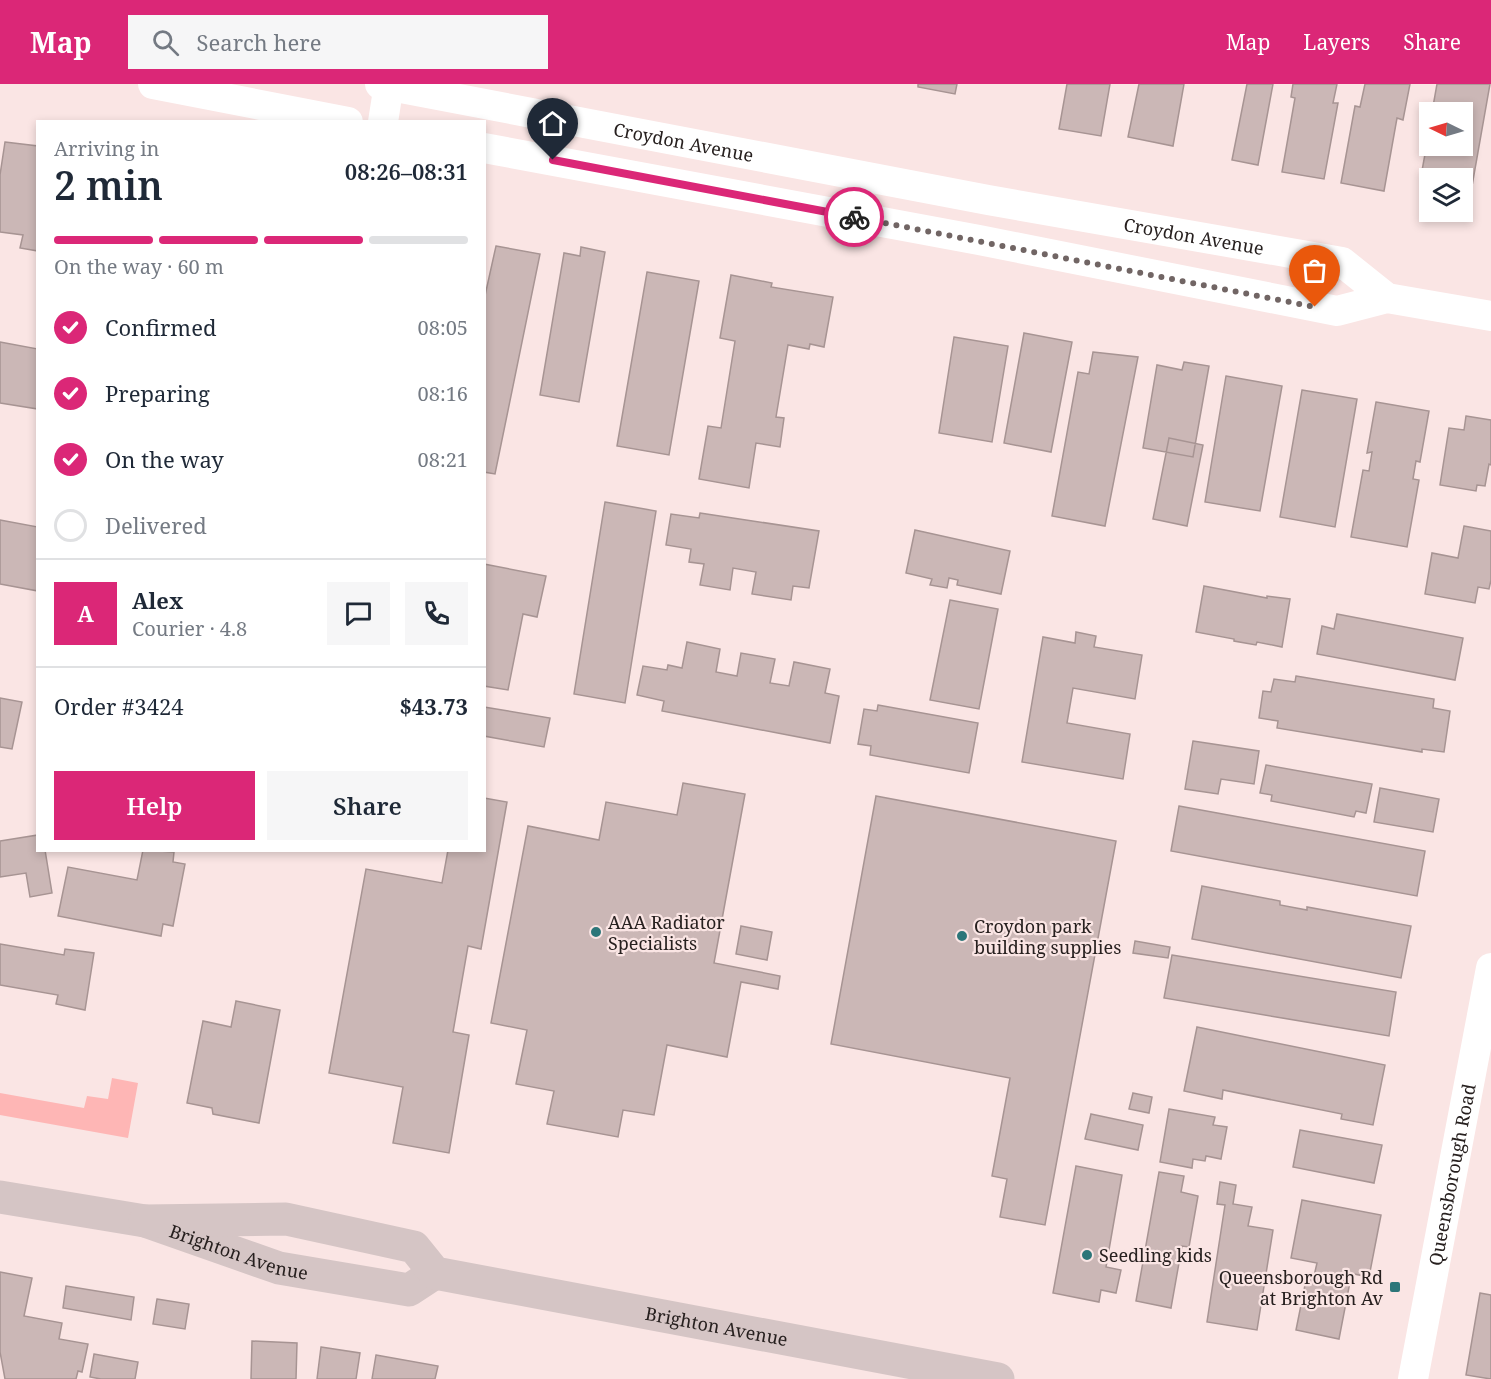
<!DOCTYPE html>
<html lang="en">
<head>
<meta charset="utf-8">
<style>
  :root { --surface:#fff; --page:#f6f6f7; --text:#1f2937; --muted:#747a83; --line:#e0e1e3; --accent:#db2777 }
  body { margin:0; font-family:"Noto Serif",serif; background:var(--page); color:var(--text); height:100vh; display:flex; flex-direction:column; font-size:22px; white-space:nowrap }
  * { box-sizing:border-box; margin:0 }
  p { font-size:20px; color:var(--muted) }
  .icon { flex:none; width:33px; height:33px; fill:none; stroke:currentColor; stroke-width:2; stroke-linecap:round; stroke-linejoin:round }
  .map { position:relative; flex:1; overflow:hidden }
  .panel { position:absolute; left:36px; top:36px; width:450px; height:732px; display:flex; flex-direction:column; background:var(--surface); border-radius:0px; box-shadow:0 3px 9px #0003 }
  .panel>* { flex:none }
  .needle { width:39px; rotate:275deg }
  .controls { position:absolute; left:1419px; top:18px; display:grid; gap:12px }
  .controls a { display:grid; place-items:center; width:54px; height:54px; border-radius:0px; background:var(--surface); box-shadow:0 3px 9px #0003; font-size:30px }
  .pin { position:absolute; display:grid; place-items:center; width:51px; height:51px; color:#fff; margin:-62px -26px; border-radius:50% 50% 50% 0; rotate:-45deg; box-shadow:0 0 6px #0007 }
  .pin .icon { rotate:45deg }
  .courier { position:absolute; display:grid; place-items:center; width:60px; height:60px; margin:-30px; border:4px solid #db2777; border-radius:50%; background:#fff; color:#222; box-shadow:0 2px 8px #0007 }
  .headline em { font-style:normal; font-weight:600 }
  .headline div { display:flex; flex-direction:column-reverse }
  .headline { display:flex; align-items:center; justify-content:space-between; height:102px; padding:0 18px }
  h1 { font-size:39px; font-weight:600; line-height:45px }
  .bar { display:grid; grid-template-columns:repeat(4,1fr); gap:9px 6px; align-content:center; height:72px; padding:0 18px }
  .bar i { height:8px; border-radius:4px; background:var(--line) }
  .bar .active { background:var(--accent) }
  .bar p { grid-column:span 4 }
  .line { display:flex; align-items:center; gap:15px; padding:0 18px; border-top:2px solid var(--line) }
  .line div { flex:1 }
  .round { display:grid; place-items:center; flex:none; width:63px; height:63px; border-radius:0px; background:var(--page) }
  ol { padding:0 18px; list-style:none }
  li { display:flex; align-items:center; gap:18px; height:66px }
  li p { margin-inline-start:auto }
  li .icon { padding:6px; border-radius:50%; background:var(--accent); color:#fff; stroke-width:4 }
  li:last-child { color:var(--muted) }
  li i { width:33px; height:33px; border:3px solid var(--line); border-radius:50% }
  .primary-button { display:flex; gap:12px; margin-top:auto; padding:12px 18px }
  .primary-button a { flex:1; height:69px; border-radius:0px; background:var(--accent); color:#fff; font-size:24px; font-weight:600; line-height:69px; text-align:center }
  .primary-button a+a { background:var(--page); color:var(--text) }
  header { display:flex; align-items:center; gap:36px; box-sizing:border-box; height:84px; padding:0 30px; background:var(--accent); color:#fff }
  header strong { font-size:28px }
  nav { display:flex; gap:33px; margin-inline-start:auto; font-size:21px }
  .search { width:420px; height:54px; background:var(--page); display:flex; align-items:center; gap:15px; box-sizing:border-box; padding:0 21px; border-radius:0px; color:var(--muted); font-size:22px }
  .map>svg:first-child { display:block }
</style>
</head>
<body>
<header>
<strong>Map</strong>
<div class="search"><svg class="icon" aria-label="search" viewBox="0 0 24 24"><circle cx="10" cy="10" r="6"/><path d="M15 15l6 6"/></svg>Search here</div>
<nav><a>Map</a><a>Layers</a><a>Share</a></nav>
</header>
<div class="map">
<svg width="1491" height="1295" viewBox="0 0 1491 1295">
  <rect width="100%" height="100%" fill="#fae5e4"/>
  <!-- green -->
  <path fill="#feb6b5" d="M112,994L138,999L128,1054L0,1031V1009L84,1024L87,1012L108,1015Z"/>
  <!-- building -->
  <path fill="#cbb7b6" stroke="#a79493" stroke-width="1.5" d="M918,0H957L955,10L918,3Z
    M1067,0H1110L1101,52L1059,45Z
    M1139,0H1184L1173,62L1128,53Z
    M1247,0H1273L1258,81L1232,76Z
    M1293,0H1337L1333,19H1338L1324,95L1282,88L1295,14L1291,13Z
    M1365,0H1410L1403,36L1397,34L1384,107L1341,99L1355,22L1360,23Z
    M1437,0H1490L1472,102L1464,100L1462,110V94H1430V107L1425,106L1427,94L1421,92L1430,43V62H1462V28H1432Z
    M5,58L38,62V167L20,164L23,151L0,148V91Z
    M496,162L540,170L495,390L484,388V216Z
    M581,163L605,168L579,318L540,311L564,169L580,172Z
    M647,188L699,197L669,371L617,362Z
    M731,191L772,199L771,203L833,213L824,263L810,260L809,265L788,261L776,333L784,334L780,363L756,359L749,404L699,395L708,342L721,344L735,257L720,254Z
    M1024,249L1072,258L1051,368L1004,359Z
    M954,253L1008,262L992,358L939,349Z
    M0,258L38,265V325L0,319Z
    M1093,268L1138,273L1105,442L1052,432L1078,288L1089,290Z
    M1184,278L1209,282L1193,373L1143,364L1157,281L1182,286Z
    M1226,292L1282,302L1260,427L1205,418Z
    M1302,306L1357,315L1335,443L1280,433Z
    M1376,318L1429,327L1420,378L1416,377L1413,395L1419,396L1407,463L1351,453L1363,386L1369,387L1372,368L1367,369Z
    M1466,332L1491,336V381L1489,380L1485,402L1477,401L1476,407L1440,401L1449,344L1464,346Z
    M1169,354L1203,361L1187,442L1153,435Z
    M605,418L656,427L625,619L574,610Z
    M700,429L819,447L809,504L793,502L791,516L752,510L756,488L733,484L730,506L700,501L704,480L689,478L691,465L666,461L671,430L699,434Z
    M0,436L38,443V507L0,500Z
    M1464,442L1491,447V496L1489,505L1478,503L1475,519L1425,510L1432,469L1458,474Z
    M915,446L1010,467L1001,510L957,501L958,496L949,494L947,504L930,501L932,495L906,489Z
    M484,480L546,492L537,533L523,530L508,606L484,602Z
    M1204,502L1267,514V512L1290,515L1282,563L1257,558L1256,561L1234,557V555L1196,548Z
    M950,516L998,525L979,625L930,616Z
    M1337,530L1463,554L1455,596L1317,570L1322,542L1334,545Z
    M1076,548L1096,552L1094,563L1142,571L1135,615L1073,604L1067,639L1130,650L1123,695L1022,678L1043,553L1075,559Z
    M687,558L720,565L716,588L737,592L741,569L775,575L770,599L789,602L794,578L830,585L825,609L839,612L830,659L662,627L664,617L637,611L643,582L667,586L668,581L682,584Z
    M1296,592L1434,615L1433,624L1450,627L1444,668L1422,665V668L1277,644L1278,637L1259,634L1263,607L1271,608L1274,595L1295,598Z
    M0,614L22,618L12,665L0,663Z
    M878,621L978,639L969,689L870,671L871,662L858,660L864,625L877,627Z
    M484,623L550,634L544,663L484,652Z
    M1193,657L1259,667L1254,700L1221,695L1218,710L1185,705Z
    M1266,681L1372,700L1366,729L1356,727L1354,733L1271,717L1272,711L1260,709Z
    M683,699L745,710L714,879L780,892L778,905L741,898L727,973L667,961L654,1031L623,1026L618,1053L547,1040L554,1007L516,1000L527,946L491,939L528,742L599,756L606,718L677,731Z
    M1380,704L1439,715L1433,748L1374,738Z
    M876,712L1116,757L1045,1141L1000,1133L1007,1095L992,1092L1010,994L831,960Z
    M484,714L507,718L481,865L468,862L453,948L469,951L449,1069L393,1059L403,1003L329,989L366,785L442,799L448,766H484Z
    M1179,722L1425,767L1417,812L1171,767Z
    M38,751V766H45L52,809L30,813L26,789L0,793V757Z
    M143,766L174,768L173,778L185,780L173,842L163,840L161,852L58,832L68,783L137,796Z
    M1202,802L1280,817V821L1307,826V823L1411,842L1401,894L1192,855Z
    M741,842L772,848L767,876L736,870Z
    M1135,857L1170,863L1168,874L1133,869Z
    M0,860L64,871L65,865L94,869L85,926L56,920L58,911L0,901Z
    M1172,871L1396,908L1389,952L1164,914Z
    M236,917L280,926L259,1039L213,1030L212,1024L187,1019L203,937L231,943Z
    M1197,943L1385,981L1373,1041L1341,1035L1342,1030L1223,1006L1222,1015L1184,1007Z
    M1133,1009L1152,1013L1149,1029L1129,1025Z
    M1169,1025L1215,1033L1213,1041L1227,1043L1221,1075L1206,1072L1205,1077L1193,1075L1192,1084L1160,1078Z
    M1091,1030L1143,1041L1138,1066L1085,1055Z
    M1300,1046L1382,1061L1374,1099L1293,1083Z
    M1076,1082L1122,1091L1106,1183L1121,1186L1116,1209L1101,1206L1099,1218L1053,1209Z
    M1159,1088L1184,1092L1181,1108L1198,1112L1189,1163L1182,1162L1171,1224L1136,1217Z
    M1220,1098L1236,1101L1233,1120L1252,1123L1248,1142L1273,1146L1257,1246L1207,1238L1225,1121L1217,1120Z
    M1302,1116L1381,1131L1369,1193L1344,1188L1343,1196L1350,1198L1339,1255L1296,1246L1307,1191L1314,1192L1317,1179L1291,1174Z
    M0,1188L32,1194L24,1232L62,1239L59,1255L88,1260L82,1288L78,1287L76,1295H5L0,1268Z
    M66,1202L134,1213L131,1236L63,1224Z
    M1480,1209L1491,1211V1295L1466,1291Z
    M157,1215L189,1220L185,1245L153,1240Z
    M252,1257L297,1259L296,1295H251Z
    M321,1263L360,1269L356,1295H317Z
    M94,1270L138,1278L135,1295H101L90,1293Z
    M376,1271L438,1282L435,1295H372Z"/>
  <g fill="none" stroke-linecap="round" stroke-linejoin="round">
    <!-- minor -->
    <g stroke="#fff" stroke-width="30">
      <path d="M153,0L348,38"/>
      <path id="s1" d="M380,0L988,116L1342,178L1387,214"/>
      <path d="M383,38L389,0"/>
      <path d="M484,64L979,156L1337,227L1387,214L1491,232"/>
      <path id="s2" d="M1413,1295L1491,884"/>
    </g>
    <!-- secondary -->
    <g stroke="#d5c5c5" stroke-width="33">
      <path id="s3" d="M0,1113L145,1137L279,1184L409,1206L435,1189"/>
      <path id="s4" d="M145,1137L286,1135L414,1163L435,1189L998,1295"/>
    </g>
  </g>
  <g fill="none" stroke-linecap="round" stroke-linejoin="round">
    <!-- done -->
    <path stroke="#716564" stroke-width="6" stroke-dasharray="0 10.8" d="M854,133L1315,223"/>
    <!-- route -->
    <path stroke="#db2777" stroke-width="8" d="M553,76L854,133"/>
  </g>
  <!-- markers -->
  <g fill="#2c7679" stroke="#fae5e4" stroke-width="2">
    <circle cx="596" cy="848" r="6"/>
    <circle cx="962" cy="852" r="6"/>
    <circle cx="1087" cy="1171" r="6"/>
    <rect x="1389" y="1197" width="12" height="12" rx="3"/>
  </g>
  <g text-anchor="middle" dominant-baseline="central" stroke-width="4.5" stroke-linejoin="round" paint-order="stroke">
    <!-- street labels -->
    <g font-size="18" fill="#27201f" stroke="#fae5e4">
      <text stroke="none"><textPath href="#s1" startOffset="309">Croydon Avenue</textPath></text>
      <text stroke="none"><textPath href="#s1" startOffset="828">Croydon Avenue</textPath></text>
      <text stroke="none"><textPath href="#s2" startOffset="208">Queensborough Road</textPath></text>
      <text stroke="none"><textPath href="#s3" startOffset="246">Brighton Avenue</textPath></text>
      <text stroke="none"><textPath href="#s4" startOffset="592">Brighton Avenue</textPath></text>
    </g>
    <!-- poi labels -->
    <g font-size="18" fill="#27201f" stroke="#fae5e4" text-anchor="start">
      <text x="608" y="838">AAA Radiator<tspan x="608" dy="21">Specialists</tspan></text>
      <text x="974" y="842">Croydon park<tspan x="974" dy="21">building supplies</tspan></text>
      <text x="1099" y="1171">Seedling kids</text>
      <text x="1383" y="1193" text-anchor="end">Queensborough Rd<tspan x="1383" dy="21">at Brighton Av</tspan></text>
    </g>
  </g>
</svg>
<div class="controls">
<a><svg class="needle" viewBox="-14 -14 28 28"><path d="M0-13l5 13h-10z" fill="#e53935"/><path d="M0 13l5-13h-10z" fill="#747a83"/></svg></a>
<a><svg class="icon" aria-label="layers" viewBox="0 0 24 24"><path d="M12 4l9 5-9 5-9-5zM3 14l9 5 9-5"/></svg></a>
</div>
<div class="pin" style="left:1315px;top:223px;background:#ea580c"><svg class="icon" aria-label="bag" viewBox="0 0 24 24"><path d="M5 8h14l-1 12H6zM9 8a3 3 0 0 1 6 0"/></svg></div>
<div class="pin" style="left:553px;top:76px;background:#1f2937"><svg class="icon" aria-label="home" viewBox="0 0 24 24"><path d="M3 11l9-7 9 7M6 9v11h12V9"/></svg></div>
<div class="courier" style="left:854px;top:133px"><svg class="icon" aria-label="bike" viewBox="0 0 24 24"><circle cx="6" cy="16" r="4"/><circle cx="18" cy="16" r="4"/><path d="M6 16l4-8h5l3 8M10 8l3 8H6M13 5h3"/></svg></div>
<section class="panel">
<div class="headline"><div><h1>2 min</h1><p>Arriving in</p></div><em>08:26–08:31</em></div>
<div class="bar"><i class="active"></i><i class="active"></i><i class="active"></i><i></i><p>On the way · 60 m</p></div>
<ol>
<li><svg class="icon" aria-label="check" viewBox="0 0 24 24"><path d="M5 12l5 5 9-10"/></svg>Confirmed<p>08:05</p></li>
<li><svg class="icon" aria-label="check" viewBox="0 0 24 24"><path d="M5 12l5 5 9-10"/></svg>Preparing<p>08:16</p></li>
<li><svg class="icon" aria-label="check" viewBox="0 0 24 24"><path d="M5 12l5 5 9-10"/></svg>On the way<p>08:21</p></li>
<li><i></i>Delivered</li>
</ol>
<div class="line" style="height:108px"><b class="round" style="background:var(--accent);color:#fff">A</b><div><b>Alex</b><p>Courier · 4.8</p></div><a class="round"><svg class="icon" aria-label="chat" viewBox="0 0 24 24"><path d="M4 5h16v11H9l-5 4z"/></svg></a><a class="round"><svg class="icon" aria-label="phone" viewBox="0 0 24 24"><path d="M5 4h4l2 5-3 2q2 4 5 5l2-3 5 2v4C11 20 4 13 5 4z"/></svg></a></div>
<div class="line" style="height:78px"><div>Order #3424</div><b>$43.73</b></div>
<div class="primary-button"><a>Help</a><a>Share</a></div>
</section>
</div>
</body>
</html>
